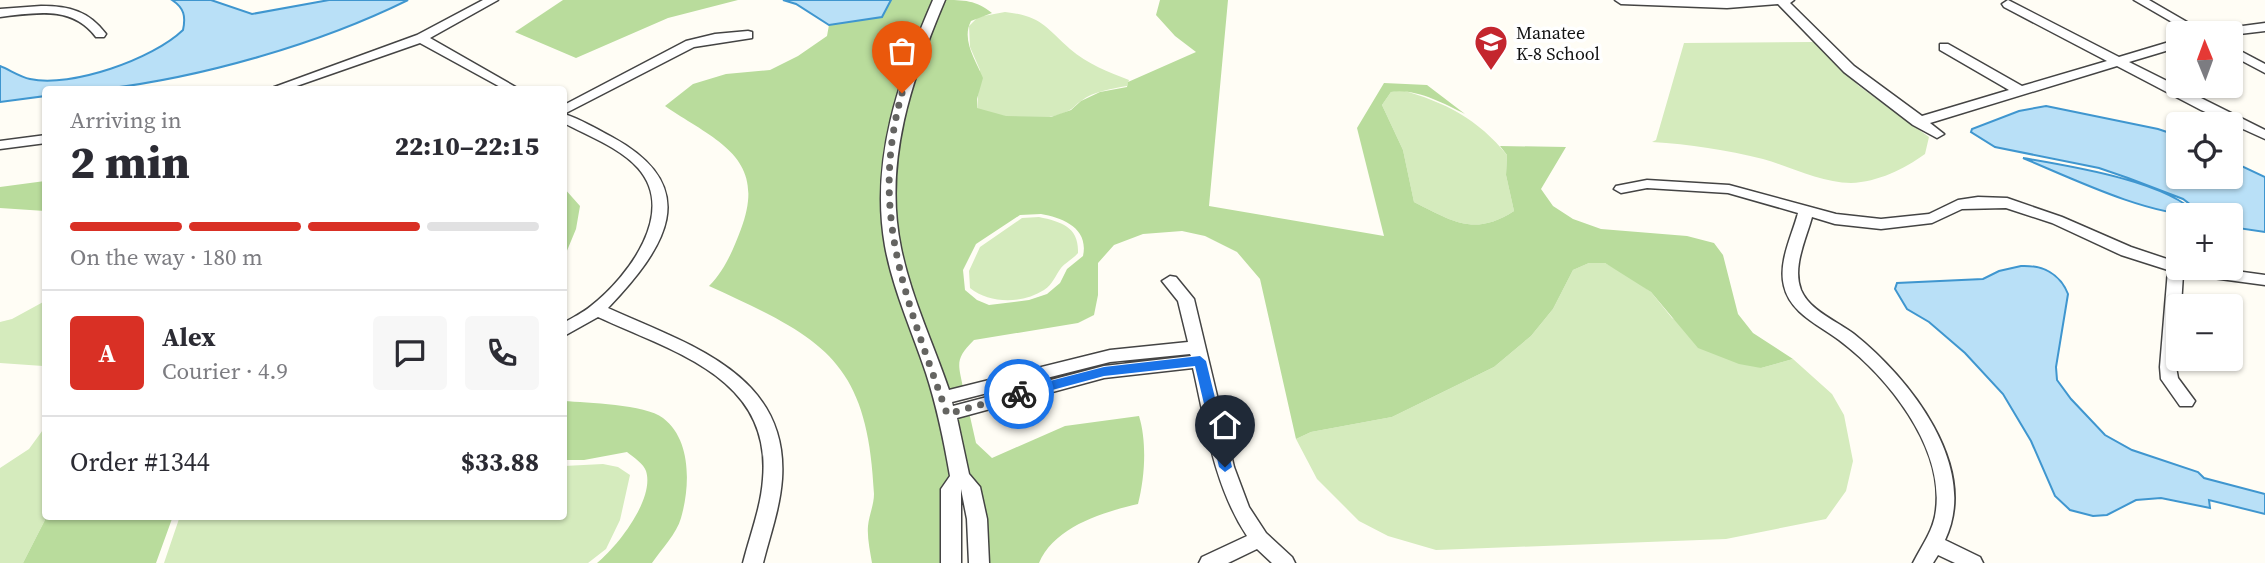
<!DOCTYPE html>
<html lang="en">
<head>
<meta charset="utf-8">
<style>
  :root { --surface:#fff; --page:#f7f7f7; --text:#2b2b33; --muted:#7c7c81; --line:#e1e1e2; --accent:#d93025 }
  body { margin:0; font-family:"Source Serif 4",serif; background:var(--page); color:var(--text); height:100vh; display:flex; flex-direction:column; font-size:26px; white-space:nowrap }
  * { box-sizing:border-box; margin:0 }
  p { font-size:23px; color:var(--muted) }
  .icon { flex:none; width:38px; height:38px; fill:none; stroke:currentColor; stroke-width:2; stroke-linecap:round; stroke-linejoin:round }
  .map { position:relative; flex:1; overflow:hidden }
  .drawer { position:absolute; left:42px; top:86px; width:525px; height:434px; display:flex; flex-direction:column; background:var(--surface); border-radius:7px; box-shadow:0 2px 5px #0004 }
  .drawer>* { flex:none }
  .needle { width:46px; rotate:359deg }
  .tools { position:absolute; left:2166px; top:21px; display:grid; gap:14px }
  .tools a { display:grid; place-items:center; width:77px; height:77px; border-radius:7px; background:var(--surface); box-shadow:0 2px 5px #0004; font-size:35px }
  .pin { position:absolute; display:grid; place-items:center; width:60px; height:60px; color:#fff; margin:-72px -30px; border-radius:50% 50% 50% 0; rotate:-45deg; box-shadow:0 0 7px #0007 }
  .pin .icon { rotate:45deg }
  .courier { position:absolute; display:grid; place-items:center; width:70px; height:70px; margin:-35px; border:5px solid #1a73e8; border-radius:50%; background:#fff; color:#222; box-shadow:0 2px 9px #0007 }
  .headline em { font-style:normal; font-weight:800 }
  .headline div { display:flex; flex-direction:column-reverse }
  .headline { display:flex; align-items:center; justify-content:space-between; height:119px; padding:0 28px }
  h1 { font-size:46px; font-weight:800; line-height:52px }
  .bar { display:grid; grid-template-columns:repeat(4,1fr); gap:10px 7px; align-content:center; height:84px; padding:0 28px }
  .bar i { height:9px; border-radius:5px; background:var(--line) }
  .bar .current { background:var(--accent) }
  .bar p { grid-column:span 4 }
  .line { display:flex; align-items:center; gap:18px; padding:0 28px; border-top:2px solid var(--line) }
  .line div { flex:1 }
  .round { display:grid; place-items:center; flex:none; width:74px; height:74px; border-radius:7px; background:var(--page) }
  .map>svg:first-child { display:block }
</style>
</head>
<body>
<div class="map">
<svg width="2265" height="563" viewBox="0 0 2265 563">
  <rect width="100%" height="100%" fill="#fffdf5"/>
  <!-- green -->
  <path fill="#d5ebbd" d="M1005,12C1042,16 1045,27 1070,49C1087,64 1109,72 1129,80L1127,86C1111,89 1094,91 1081,101C1076,104 1073,109 1068,111C1043,124 1003,118 977,109L980,70L970,47L969,26L978,17Z
    M1814,42L1859,86L1929,137L1925,154C1904,169 1878,182 1851,183C1822,183 1791,167 1763,159C1726,150 1690,144 1652,142L1656,140L1684,43Z
    M1401,90C1445,102 1478,119 1507,155L1506,175L1514,211C1474,237 1452,221 1414,202L1403,150L1382,105L1391,92Z
    M1039,217C1062,222 1079,227 1078,253C1073,259 1065,263 1061,268C1055,276 1053,284 1044,290C1022,304 990,304 970,288L969,271L980,247L1022,218Z
    M1589,263H1605L1629,276L1651,292L1672,318L1761,368L1793,359L1832,394L1844,415L1853,461L1846,491L1826,519L1726,539L1436,550L1388,536L1359,521L1317,479L1296,439L1311,432L1392,417L1494,367L1531,336L1553,309L1573,270Z
    M45,301V369L43,366L0,363V322L12,319Z
    M45,427L47,516L23,563H0V468L29,449Z
    M603,464L618,467L630,475L620,520L606,549L588,563H164L180,516H564V466Z"/>
  <!-- forest -->
  <path fill="#b9dc9c" fill-rule="evenodd" d="M563,0H738L668,18L576,58L515,32Z
    M891,0H935L904,73L892,113L885,150L883,198L941,415L952,477L943,563H872C870,551 867,537 868,526C869,515 874,505 874,494C868,360 823,338 709,286C725,270 733,250 741,229C768,157 716,141 665,106L693,84L726,74L770,70L798,56L827,36L829,25L882,17Z
    M943,0C964,0 976,0 992,13L971,21C961,40 976,61 983,78L977,99V108L1006,116L1051,117L1071,110L1081,101L1100,92L1127,87L1128,82L1196,52L1175,36L1156,15L1160,0H1228L1209,206L1384,236L1357,128L1384,83L1427,85L1465,114C1443,103 1415,88 1391,92L1382,105L1403,150L1414,202C1452,221 1474,237 1514,211L1506,175L1507,155L1500,146L1566,147L1541,189L1553,206L1573,219L1601,229L1687,236L1714,243L1723,255L1738,314L1753,333L1793,359L1761,368L1739,364L1698,348L1651,292L1605,263H1589L1573,270L1553,309L1531,336L1494,367L1392,417L1311,432L1296,439L1260,279L1237,252L1205,236L1182,231L1143,234L1114,245L1098,263V295L1094,315L1078,323L974,340C955,359 958,363 963,387L946,392L908,279L898,244L893,197L902,114ZM1041,214C1063,218 1089,228 1083,256L1067,269L1060,283L1047,294L1029,300L989,305L977,300L965,290L963,270L976,244L1020,215Z
    M45,181V211L0,208V187Z
    M564,188L580,206L576,229L564,258Z
    M564,401C587,403 645,404 663,418C692,440 690,487 681,518C677,533 661,550 652,563H597C617,547 655,499 646,471C644,464 633,457 627,452L584,460H564Z
    M969,412L976,443L992,458L1065,426L1139,416C1147,442 1145,477 1138,504C1103,512 1054,527 1039,563H986L954,417Z
    M47,516H173L156,563H23Z"/>
  <!-- water -->
  <path fill="#b9e0f7" stroke="#3f96cf" stroke-width="2" d="M172,0H211L252,14L329,0H408C319,44 203,77 105,89C85,91 65,89 46,89L45,96L0,102V66C10,70 20,77 30,79C71,88 153,59 183,30C186,16 184,8 172,0Z
    M783,0H891L882,17L829,25L796,4Z
    M2046,106L2158,129L2179,136V177H2231V161L2265,177V232L2231,227V215H2204L2183,199L2128,178L2099,168L1995,147L1971,132L1972,129L2019,111Z
    M2023,158C2069,166 2167,181 2198,215C2147,215 2071,178 2023,158Z
    M2021,266C2043,265 2060,274 2068,294L2056,367L2057,380L2071,399L2105,435L2132,450L2198,472L2204,478L2265,494V514L2209,500L2210,508L2161,498L2136,500L2107,515L2093,516L2070,510L2055,496L2031,441L2003,394L1965,353L1929,322L1907,309L1895,289L1897,283L1983,279L1999,271Z"/>
  <g fill="none" stroke-linecap="round" stroke-linejoin="round">
    <defs>
      <path id="minor" d="M483,0H498L430,38L519,89H504L420,43L288,89H269L417,35Z
        M933,0H945C912,78 883,162 901,248C911,297 933,343 949,390L1110,350L1188,342L1178,301L1162,281L1170,276L1176,277L1194,299L1234,467L1249,507L1266,533L1292,557L1295,563H1272L1257,549L1228,563H1199L1202,557L1247,536C1214,486 1206,425 1193,368L1104,378L957,418L969,474L980,487L987,519L989,563H969L967,519L961,489V563H941V489L950,476C944,441 937,407 926,373C912,331 893,290 885,246C870,160 899,78 933,0ZM1190,354L1191,356L1104,366L953,406L952,402L1110,362Z
        M1615,0H1794L1790,3L1854,66L1922,116L2009,90L1940,50V44H1948L2022,86L2107,61L2004,7L2002,4L2008,0L2119,57L2179,39V47L2129,62L2265,130V139L2201,110L2117,66L1930,123L1944,134L1937,138L1913,125L1844,72L1778,4L1727,8L1621,4Z
        M2134,0H2149L2206,33H2191Z
        M41,6C69,6 89,11 106,34L104,37H96C72,5 35,13 0,17V9Z
        M2265,23V31L2231,35L2214,33L2220,29Z
        M748,31L752,32V38L694,47L564,114C580,119 597,129 612,137C706,188 664,249 608,308C687,344 789,373 782,479C780,508 770,535 763,563H743C750,535 761,508 763,479C772,377 673,352 598,317L564,336V323C573,317 583,313 591,306C629,276 677,212 638,168C619,147 588,136 564,123V105L686,41L715,34Z
        M2231,46L2265,64V73L2231,55Z
        M46,135V143L0,149V141Z
        M1647,180L1729,185L1836,214L1881,219L1929,214L1958,200L1978,197L2007,198L2062,217L2131,247L2179,263V268H2214L2265,275V285L2183,274L2181,306H2179L2176,367L2178,378L2195,401L2192,406H2180L2161,379L2160,367L2168,270L2121,255L2052,223L2006,208L1962,209L1932,223L1881,229L1835,224L1812,217C1806,239 1792,267 1801,290C1810,311 1837,321 1854,334C1909,378 1980,466 1945,540L1980,557L1983,563H1955L1938,555L1933,563H1913C1922,545 1934,530 1936,510C1944,446 1887,376 1839,340C1819,325 1790,313 1784,286C1778,262 1792,236 1798,213L1728,193L1647,188L1621,193L1614,189L1616,186Z"/>
    </defs>
    <!-- minor casing -->
    <use href="#minor" stroke="#444" stroke-width="3"/>
    <!-- minor -->
    <use href="#minor" fill="#fff" fill-rule="evenodd"/>
  </g>
  <!-- route -->
  <path fill="#1a73e8" d="M1200,356L1206,361L1232,467L1225,472L1219,467L1195,366L1104,376L1019,399L1013,394L1019,389L1104,367Z"/>
  <g fill="none" stroke-linecap="round" stroke-linejoin="round">
    <!-- done -->
    <path stroke="#646461" stroke-width="7" stroke-dasharray="0 12.6" d="M902,93C868,215 908,301 947,414L1019,394"/>
  </g>
  <!-- icons -->
  <defs>
    <symbol id="school-pin" viewBox="-11 -11 22 30"><path d="M0 17L-7.5 6A9.5 9.5 0 1 1 7.5 6Z" fill="#c4262e" stroke="#fff"/><path d="M0-5L7-2L0 1L-7-2ZM-4 1L0 2.5L4 1V4Q0 6-4 4Z" fill="#fff"/></symbol>
  </defs>
  <g fill-rule="evenodd">
    <use href="#school-pin" x="1472" y="23" width="38" height="52"/>
  </g>
  <g text-anchor="middle" dominant-baseline="central" stroke-width="7" stroke-linejoin="round" paint-order="stroke">
    <!-- far-poi labels -->
    <g font-size="18" fill="#111" stroke="#fff" text-anchor="start">
      <text x="1516" y="32">Manatee<tspan x="1516" dy="21">K-8 School</tspan></text>
    </g>
  </g>
</svg>
<div class="tools">
<a><svg class="needle" viewBox="-14 -14 28 28"><path d="M0-13l5 13h-10z" fill="#e53935"/><path d="M0 13l5-13h-10z" fill="#7c7c81"/></svg></a>
<a><svg class="icon" aria-label="locate" viewBox="0 0 24 24"><circle cx="12" cy="12" r="6"/><path d="M12 2v4M12 18v4M2 12h4M18 12h4"/></svg></a>
<a>+</a>
<a>−</a>
</div>
<div class="pin" style="left:902px;top:93px;background:#ea580c"><svg class="icon" aria-label="bag" viewBox="0 0 24 24"><path d="M5 8h14l-1 12H6zM9 8a3 3 0 0 1 6 0"/></svg></div>
<div class="pin" style="left:1225px;top:467px;background:#1f2937"><svg class="icon" aria-label="home" viewBox="0 0 24 24"><path d="M3 11l9-7 9 7M6 9v11h12V9"/></svg></div>
<div class="courier" style="left:1019px;top:394px"><svg class="icon" aria-label="bike" viewBox="0 0 24 24"><circle cx="6" cy="16" r="4"/><circle cx="18" cy="16" r="4"/><path d="M6 16l4-8h5l3 8M10 8l3 8H6M13 5h3"/></svg></div>
<section class="drawer">
<div class="headline"><div><h1>2 min</h1><p>Arriving in</p></div><em>22:10–22:15</em></div>
<div class="bar"><i class="current"></i><i class="current"></i><i class="current"></i><i></i><p>On the way · 180 m</p></div>
<div class="line" style="height:126px"><b class="round" style="background:var(--accent);color:#fff">A</b><div><b>Alex</b><p>Courier · 4.9</p></div><a class="round"><svg class="icon" aria-label="chat" viewBox="0 0 24 24"><path d="M4 5h16v11H9l-5 4z"/></svg></a><a class="round"><svg class="icon" aria-label="phone" viewBox="0 0 24 24"><path d="M5 4h4l2 5-3 2q2 4 5 5l2-3 5 2v4C11 20 4 13 5 4z"/></svg></a></div>
<div class="line" style="height:91px"><div>Order #1344</div><b>$33.88</b></div>
</section>
</div>
</body>
</html>
